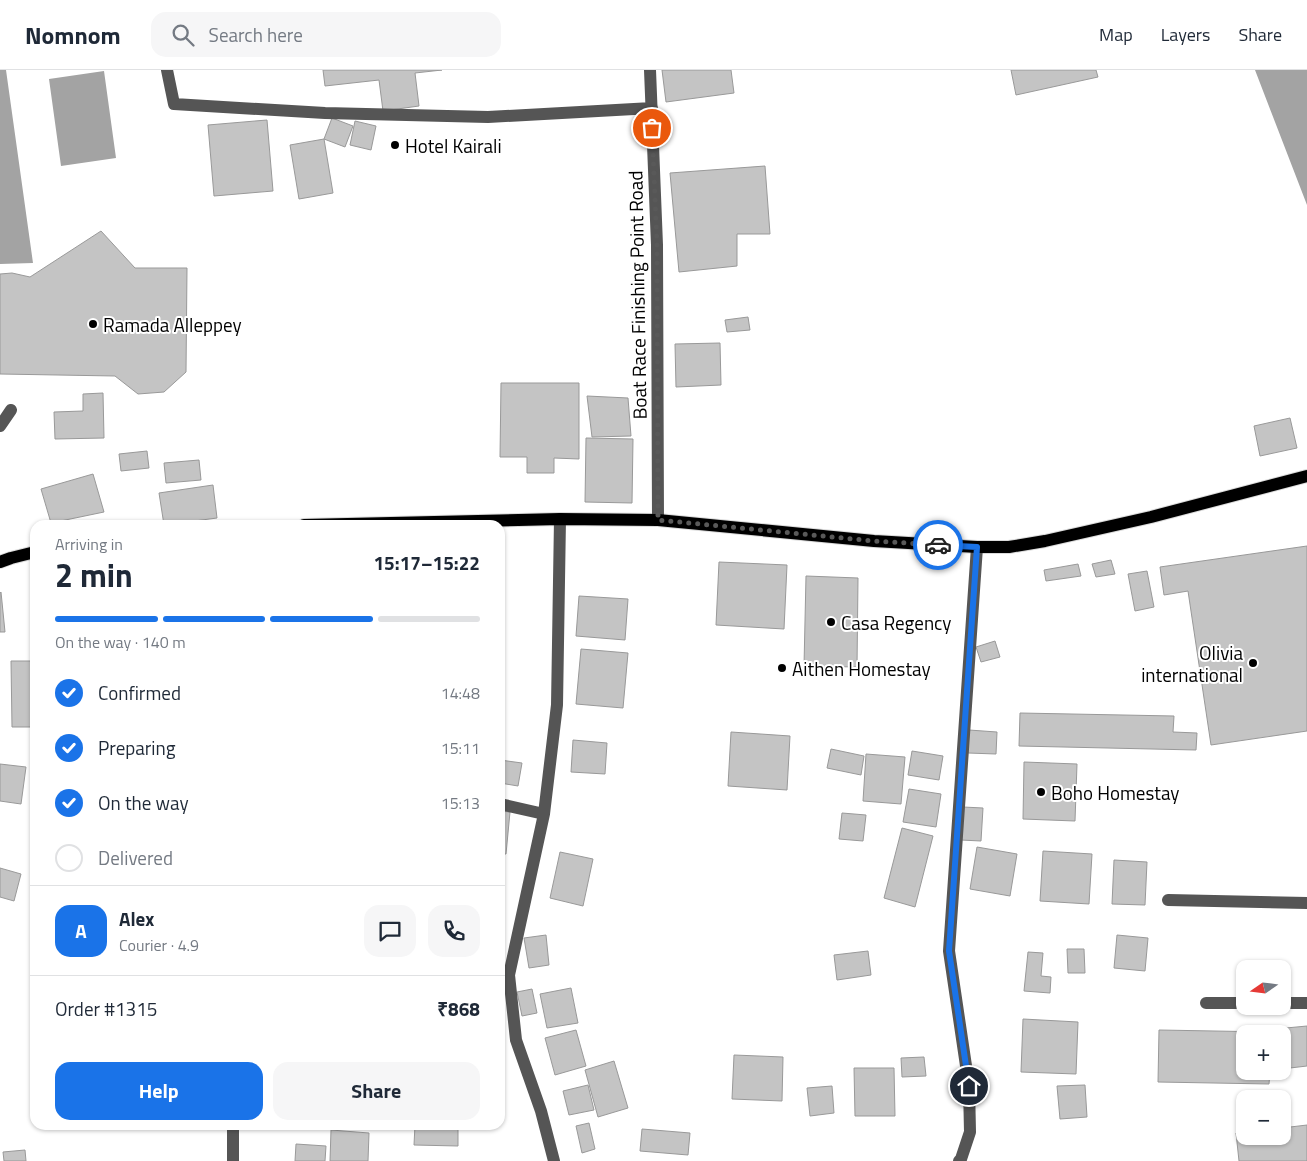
<!DOCTYPE html>
<html lang="en">
<head>
<meta charset="utf-8">
<style>
  :root { --surface:#fff; --page:#f6f6f7; --text:#1f2937; --muted:#747a83; --line:#e0e1e3; --accent:#1a73e8 }
  body { margin:0; font-family:"Titillium Web",sans-serif; background:var(--page); color:var(--text); height:100vh; display:flex; flex-direction:column; font-size:19px; white-space:nowrap }
  * { box-sizing:border-box; margin:0 }
  p { font-size:16px; color:var(--muted) }
  .icon { flex:none; width:28px; height:28px; fill:none; stroke:currentColor; stroke-width:2; stroke-linecap:round; stroke-linejoin:round }
  .map { position:relative; flex:1; overflow:hidden }
  .panel { position:absolute; left:30px; top:450px; width:475px; height:610px; display:flex; flex-direction:column; background:var(--surface); border-radius:15px; box-shadow:0 1px 4px #0004 }
  .panel>* { flex:none }
  .needle { width:32px; rotate:256deg }
  .buttons { position:absolute; left:1236px; top:890px; display:grid; gap:10px }
  .buttons a { display:grid; place-items:center; width:55px; height:55px; border-radius:10px; background:var(--surface); box-shadow:0 1px 4px #0004; font-size:25px }
  .pin { position:absolute; display:grid; place-items:center; width:42px; height:42px; color:#fff; margin:-21px; border:2px solid #fff; border-radius:50%; box-shadow:0 1px 5px #0007 }
  .courier { position:absolute; display:grid; place-items:center; width:50px; height:50px; margin:-25px; border:4px solid #1a73e8; border-radius:50%; background:#fff; color:#222; box-shadow:0 1px 6px #0007 }
  .summary em { font-style:normal; font-weight:700 }
  .summary div { display:flex; flex-direction:column-reverse }
  .summary { display:flex; align-items:center; justify-content:space-between; height:85px; padding:0 25px }
  h1 { font-size:32px; font-weight:700; line-height:38px }
  .bar { display:grid; grid-template-columns:repeat(4,1fr); gap:8px 5px; align-content:center; height:60px; padding:0 25px }
  .bar i { height:6px; border-radius:4px; background:var(--line) }
  .bar .on { background:var(--accent) }
  .bar p { grid-column:span 4 }
  .line { display:flex; align-items:center; gap:12px; padding:0 25px; border-top:1px solid var(--line) }
  .line div { flex:1 }
  .round { display:grid; place-items:center; flex:none; width:52px; height:52px; border-radius:15px; background:var(--page) }
  ol { padding:0 25px; list-style:none }
  li { display:flex; align-items:center; gap:15px; height:55px }
  li p { margin-inline-start:auto }
  li .icon { padding:5px; border-radius:50%; background:var(--accent); color:#fff; stroke-width:4 }
  li:last-child { color:var(--muted) }
  li i { width:28px; height:28px; border:2px solid var(--line); border-radius:50% }
  .primary-button { display:flex; gap:10px; margin-top:auto; padding:10px 25px }
  .primary-button a { flex:1; height:58px; border-radius:15px; background:var(--accent); color:#fff; font-size:20px; font-weight:700; line-height:58px; text-align:center }
  .primary-button a+a { background:var(--page); color:var(--text) }
  header { display:flex; align-items:center; gap:30px; box-sizing:border-box; height:70px; padding:0 25px; background:var(--surface); border-bottom:1px solid var(--line) }
  header strong { font-size:24px }
  nav { display:flex; gap:28px; margin-inline-start:auto; font-size:18px }
  .search { width:350px; height:45px; background:var(--page); display:flex; align-items:center; gap:12px; box-sizing:border-box; padding:0 18px; border-radius:15px; color:var(--muted); font-size:19px }
  .map>svg:first-child { display:block }
</style>
</head>
<body>
<header>
<strong>Nomnom</strong>
<div class="search"><svg class="icon" aria-label="search" viewBox="0 0 24 24"><circle cx="10" cy="10" r="6"/><path d="M15 15l6 6"/></svg>Search here</div>
<nav><a>Map</a><a>Layers</a><a>Share</a></nav>
</header>
<div class="map">
<svg width="1307" height="1091" viewBox="0 0 1307 1091">
  <rect width="100%" height="100%" fill="#fff"/>
  <!-- water -->
  <path fill="#a3a3a3" d="M0,0H6L33,193L0,194Z
    M1255,0H1307V135Z
    M104,1L116,88L61,96L49,9Z"/>
  <!-- building -->
  <path fill="#c4c4c4" stroke="#999" d="M323,0H442L415,3L419,36L383,41L379,10L325,16Z
    M662,0H731L734,23L666,32Z
    M1011,0H1096L1098,7L1016,25Z
    M332,48L353,56L345,77L324,69Z
    M267,50L273,121L214,126L208,55Z
    M355,51L376,56L371,80L350,75Z
    M324,69L333,123L299,129L290,75Z
    M765,96L770,164H737V196L679,202L670,103Z
    M101,161L135,198H187L186,302L164,322L138,324L115,306L0,304V204L12,203L30,207Z
    M748,247L750,260L727,262L725,250Z
    M720,273L721,315L676,317L675,274Z
    M501,313H579V389L554,388V403H527V387H500Z
    M103,323L104,368L55,369L54,342L83,341V324Z
    M587,326L628,328L631,366L592,367Z
    M1290,348L1297,378L1260,386L1254,356Z
    M586,368L633,369L632,433L585,432Z
    M147,381L149,398L121,401L119,384Z
    M199,390L201,410L166,413L164,393Z
    M93,404L104,442L51,453L41,419Z
    M213,415L217,448L164,455L159,423Z
    M1307,476V661L1211,675L1188,521L1164,525L1160,497Z
    M1111,490L1115,504L1096,507L1092,494Z
    M719,492L787,495L784,559L716,555Z
    M1078,494L1081,506L1046,511L1044,500Z
    M1147,501L1154,537L1135,541L1128,504Z
    M806,506L858,508L857,597L804,596Z
    M1,522L5,562H0V523Z
    M579,526L628,529L625,570L576,566Z
    M995,571L1000,587L981,592L976,577Z
    M581,579L628,583L623,638L576,634Z
    M11,591H35V657H12Z
    M1020,643L1174,646L1173,662L1197,663L1196,680L1019,676Z
    M969,660L997,662L996,684L968,683Z
    M731,662L790,666L787,720L728,716Z
    M573,670L607,673L605,704L571,702Z
    M831,679L864,686L861,705L827,698Z
    M912,681L943,686L939,710L908,705Z
    M866,684L905,687L901,734L863,731Z
    M500,690L522,693L518,716L500,713Z
    M1024,692L1077,694L1075,751L1023,749Z
    M0,694L26,697L21,734L0,731Z
    M909,719L941,724L936,757L903,752Z
    M963,737L983,738L981,771L961,770Z
    M500,741L510,742L506,784H500Z
    M842,743L866,745L863,771L839,769Z
    M902,758L933,766L915,837L884,828Z
    M977,777L1017,784L1010,826L970,819Z
    M1043,781L1092,784L1089,834L1040,831Z
    M560,782L593,789L583,836L550,828Z
    M1114,790L1147,792L1145,835L1112,834Z
    M0,798L21,804L14,831L0,827Z
    M546,865L549,895L529,898L524,868Z
    M1117,865L1148,868L1145,901L1114,898Z
    M1067,879H1084L1085,903H1068Z
    M868,881L871,905L837,910L834,885Z
    M1028,882L1043,883L1041,906L1051,907L1050,923L1024,921Z
    M571,918L578,953L547,958L540,924Z
    M532,919L537,943L522,946L517,922Z
    M1023,949L1078,952L1076,1004L1021,1002Z
    M1307,956V996L1290,998L1286,958Z
    M576,960L586,996L555,1005L545,968Z
    M1159,960L1270,962V964H1245V1001H1270L1269,1014L1158,1012Z
    M734,985L783,987L782,1031L732,1029Z
    M924,987L926,1006L902,1007L901,988Z
    M614,991L628,1038L598,1047L585,1000Z
    M854,998H894L895,1046H855Z
    M588,1015L594,1040L569,1045L563,1021Z
    M1085,1015L1087,1047L1060,1049L1057,1016Z
    M832,1016L834,1043L810,1046L807,1018Z
    M589,1053L595,1079L582,1083L576,1056Z
    M415,1055H458V1076L414,1075Z
    M1307,1055V1091H1239L1236,1063L1245,1062V1066H1282V1058Z
    M642,1059L690,1063L688,1085L640,1081Z
    M331,1060L369,1063L368,1091H330Z
    M296,1074L326,1076L325,1091H295Z
    M25,1080L26,1091H4L3,1082Z"/>
  <g fill="none" stroke-linecap="round" stroke-linejoin="round">
    <defs>
      <path id="major" d="M304,455L560,449L658,450L874,471L977,477H1009L1045,471L1151,447L1307,406
        M0,492L11,488L35,482"/>
    </defs>
    <!-- major casing -->
    <use href="#major" stroke="#dbdbdb" stroke-width="14"/>
    <!-- minor -->
    <path stroke="#555" stroke-width="12" d="M167,0L174,34L325,43L488,47L652,38
      M650,0L657,175L658,450
      M0,356L11,340
      M500,734L544,744
      M1168,830L1307,833
      M1206,933H1245
      M1282,933H1307
      M233,1091V1055
      M554,1091L541,1041L516,970L509,905L544,744L557,635L560,449
      M959,1091L961,1089L970,1062L969,1016L949,881L977,477"/>
    <!-- major -->
    <use href="#major" stroke="#000" stroke-width="12"/>
  </g>
  <g fill="none" stroke-linecap="round" stroke-linejoin="round">
    <!-- done -->
    <path stroke="#595959" stroke-width="5" stroke-dasharray="0 9" d="M652,58L657,175L658,450L874,471L938,475"/>
    <!-- route -->
    <path stroke="#1a73e8" stroke-width="6" d="M938,475L977,477L949,881L969,1016"/>
  </g>
  <!-- markers -->
  <g fill="#000" stroke="#fff" stroke-width="2">
    <circle cx="395" cy="75" r="5"/>
    <circle cx="93" cy="254" r="5"/>
    <circle cx="831" cy="552" r="5"/>
    <circle cx="1253" cy="593" r="5"/>
    <circle cx="782" cy="598" r="5"/>
    <circle cx="1041" cy="722" r="5"/>
  </g>
  <g text-anchor="middle" dominant-baseline="central" stroke-width="4" stroke-linejoin="round" paint-order="stroke">
    <!-- poi labels -->
    <g font-size="19" fill="#000" stroke="#fff" text-anchor="start">
      <text x="405" y="75">Hotel Kairali</text>
      <text x="103" y="254">Ramada Alleppey</text>
      <text x="841" y="552">Casa Regency</text>
      <text x="1243" y="582" text-anchor="end">Olivia<tspan x="1243" dy="22">international</tspan></text>
      <text x="792" y="598">Aithen Homestay</text>
      <text x="1051" y="722">Boho Homestay</text>
    </g>
    <!-- street labels -->
    <g font-size="19" fill="#000" stroke="#fff">
      <text transform="translate(637 225) rotate(-91)">Boat Race Finishing Point Road</text>
    </g>
  </g>
</svg>
<div class="buttons">
<a><svg class="needle" viewBox="-14 -14 28 28"><path d="M0-13l5 13h-10z" fill="#e53935"/><path d="M0 13l5-13h-10z" fill="#747a83"/></svg></a>
<a>+</a>
<a>−</a>
</div>
<div class="pin" style="left:652px;top:58px;background:#ea580c"><svg class="icon" aria-label="bag" viewBox="0 0 24 24"><path d="M5 8h14l-1 12H6zM9 8a3 3 0 0 1 6 0"/></svg></div>
<div class="pin" style="left:969px;top:1016px;background:#1f2937"><svg class="icon" aria-label="home" viewBox="0 0 24 24"><path d="M3 11l9-7 9 7M6 9v11h12V9"/></svg></div>
<div class="courier" style="left:938px;top:475px"><svg class="icon" aria-label="car" viewBox="0 0 24 24"><path d="M5 17H2v-5l4-1 3-4h7l3 4 3 1v5h-3M9 17h6M6 11h13"/><circle cx="7" cy="17" r="2"/><circle cx="17" cy="17" r="2"/></svg></div>
<section class="panel">
<div class="summary"><div><h1>2 min</h1><p>Arriving in</p></div><em>15:17–15:22</em></div>
<div class="bar"><i class="on"></i><i class="on"></i><i class="on"></i><i></i><p>On the way · 140 m</p></div>
<ol>
<li><svg class="icon" aria-label="check" viewBox="0 0 24 24"><path d="M5 12l5 5 9-10"/></svg>Confirmed<p>14:48</p></li>
<li><svg class="icon" aria-label="check" viewBox="0 0 24 24"><path d="M5 12l5 5 9-10"/></svg>Preparing<p>15:11</p></li>
<li><svg class="icon" aria-label="check" viewBox="0 0 24 24"><path d="M5 12l5 5 9-10"/></svg>On the way<p>15:13</p></li>
<li><i></i>Delivered</li>
</ol>
<div class="line" style="height:90px"><b class="round" style="background:var(--accent);color:#fff">A</b><div><b>Alex</b><p>Courier · 4.9</p></div><a class="round"><svg class="icon" aria-label="chat" viewBox="0 0 24 24"><path d="M4 5h16v11H9l-5 4z"/></svg></a><a class="round"><svg class="icon" aria-label="phone" viewBox="0 0 24 24"><path d="M5 4h4l2 5-3 2q2 4 5 5l2-3 5 2v4C11 20 4 13 5 4z"/></svg></a></div>
<div class="line" style="height:65px"><div>Order #1315</div><b>₹868</b></div>
<div class="primary-button"><a>Help</a><a>Share</a></div>
</section>
</div>
</body>
</html>
